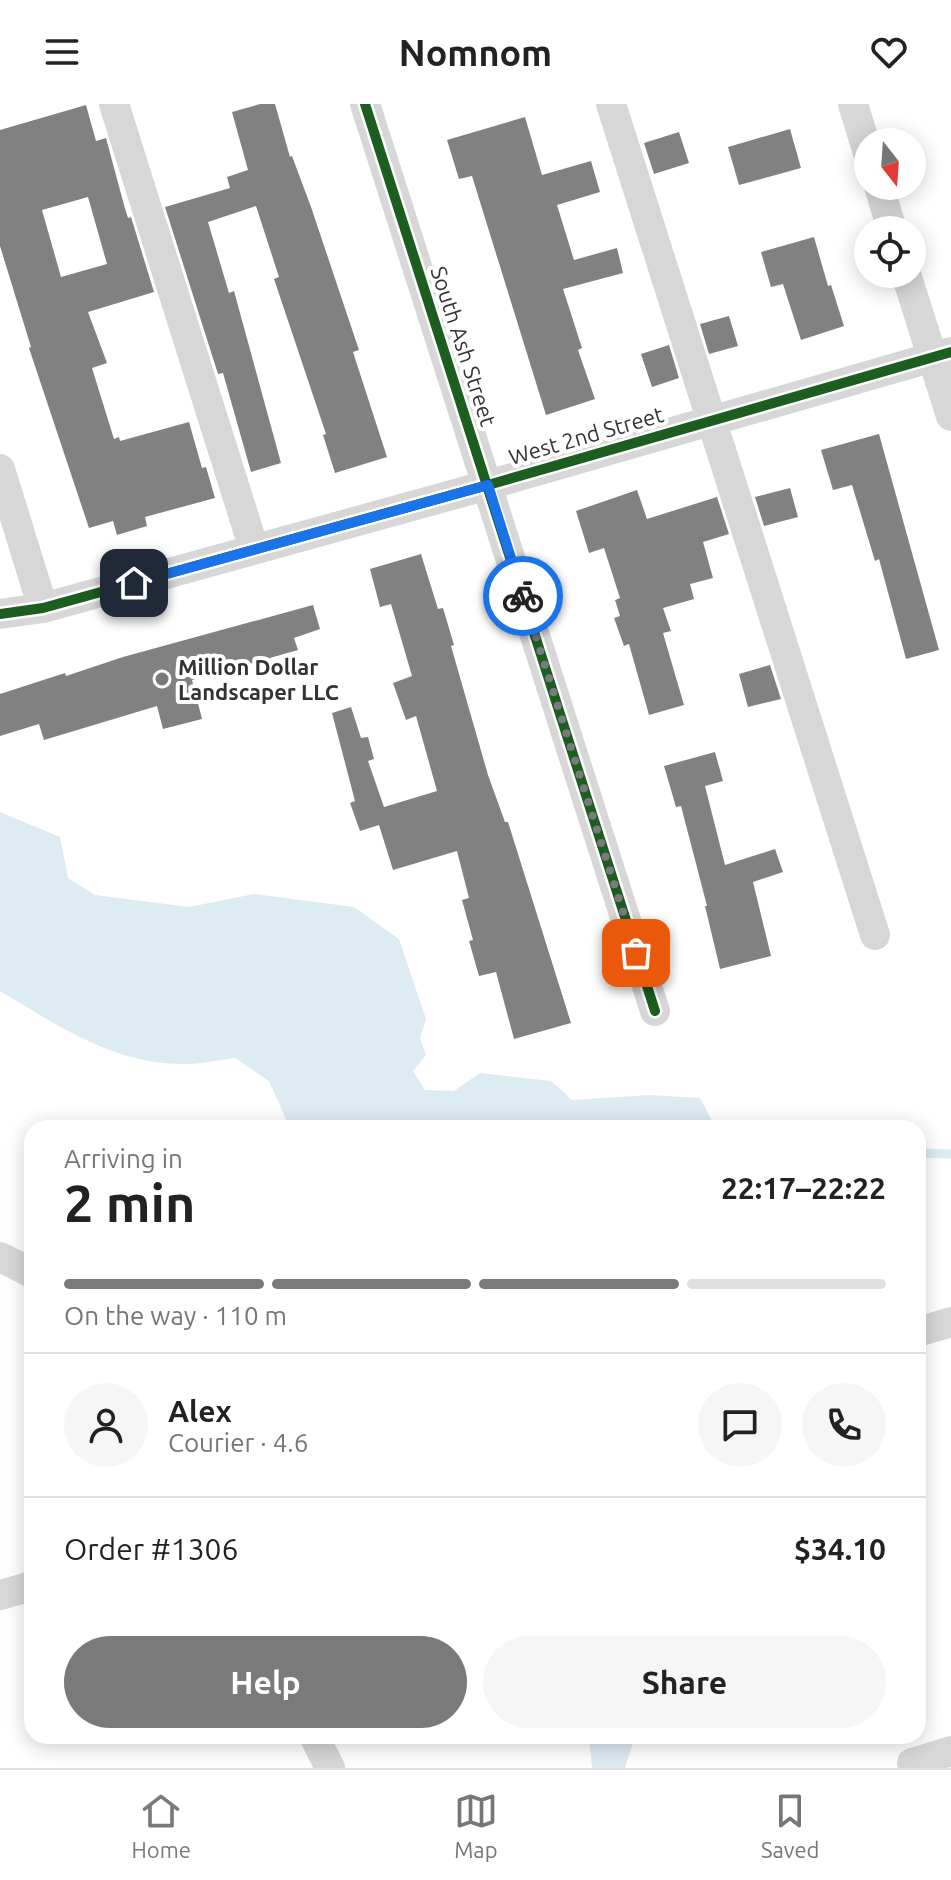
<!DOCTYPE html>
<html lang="en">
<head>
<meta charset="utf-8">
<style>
  :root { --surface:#fff; --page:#f6f6f6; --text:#222; --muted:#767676; --line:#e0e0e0; --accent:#7a7a7a }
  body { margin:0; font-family:Ubuntu,sans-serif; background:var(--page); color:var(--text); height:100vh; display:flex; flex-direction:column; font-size:30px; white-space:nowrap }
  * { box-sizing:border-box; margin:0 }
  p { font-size:26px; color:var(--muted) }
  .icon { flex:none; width:44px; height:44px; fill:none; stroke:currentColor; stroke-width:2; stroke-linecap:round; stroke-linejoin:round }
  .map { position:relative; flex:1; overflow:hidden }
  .sheet { position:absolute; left:24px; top:1016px; width:902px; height:624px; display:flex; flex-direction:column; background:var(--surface); border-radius:24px; box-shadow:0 4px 20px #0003 }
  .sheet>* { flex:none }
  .needle { width:52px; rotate:163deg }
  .tools { position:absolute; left:854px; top:24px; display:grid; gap:16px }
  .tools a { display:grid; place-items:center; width:72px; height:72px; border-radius:50%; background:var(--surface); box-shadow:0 4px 20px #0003; font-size:40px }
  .pin { position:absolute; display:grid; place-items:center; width:68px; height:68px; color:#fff; margin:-34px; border-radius:16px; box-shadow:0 4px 12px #0006 }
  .courier { position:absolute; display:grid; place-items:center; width:80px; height:80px; margin:-40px; border:6px solid #1a73e8; border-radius:50%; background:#fff; color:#222; box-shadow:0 2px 10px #0007 }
  .head em { font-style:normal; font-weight:700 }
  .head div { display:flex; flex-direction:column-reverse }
  .head { display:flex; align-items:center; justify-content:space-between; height:136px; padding:0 40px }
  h1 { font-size:52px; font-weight:700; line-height:60px }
  .bar { display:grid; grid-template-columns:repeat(4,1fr); gap:12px 8px; align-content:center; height:96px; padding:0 40px }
  .bar i { height:10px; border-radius:6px; background:var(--line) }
  .bar .on { background:var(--accent) }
  .bar p { grid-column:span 4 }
  .line { display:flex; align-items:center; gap:20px; padding:0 40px; border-top:2px solid var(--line) }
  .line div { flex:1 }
  .round { display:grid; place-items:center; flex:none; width:84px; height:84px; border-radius:42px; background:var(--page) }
  .primary-button { display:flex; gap:16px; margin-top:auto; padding:16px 40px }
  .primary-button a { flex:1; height:92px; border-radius:48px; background:var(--accent); color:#fff; font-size:32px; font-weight:700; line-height:92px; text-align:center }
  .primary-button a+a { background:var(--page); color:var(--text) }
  header { display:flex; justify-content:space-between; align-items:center; height:104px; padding:0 40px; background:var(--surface); font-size:36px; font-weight:700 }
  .menu { display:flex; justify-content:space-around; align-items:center; height:112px; border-top:2px solid var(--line); background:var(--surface); font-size:22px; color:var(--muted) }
  .menu a { display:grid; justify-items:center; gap:4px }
  .menu .on { color:var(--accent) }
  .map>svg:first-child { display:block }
</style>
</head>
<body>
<header><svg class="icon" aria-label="menu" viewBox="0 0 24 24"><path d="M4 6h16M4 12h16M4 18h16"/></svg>Nomnom<svg class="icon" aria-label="heart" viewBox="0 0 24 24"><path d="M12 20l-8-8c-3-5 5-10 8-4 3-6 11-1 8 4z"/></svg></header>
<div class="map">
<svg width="951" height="1664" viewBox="0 0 951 1664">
  <rect width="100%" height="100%" fill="#fff"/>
  <!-- water -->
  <path fill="#ddebf3" d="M0,708L60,733L68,774L95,791L189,803L254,790L354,803L399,835L426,915L420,934L426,951L413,967L425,986L454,987L480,969L551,977L572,996L649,991L700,994L716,1024H290L269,977L235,954C219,956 202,960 186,960C114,961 59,922 0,887Z
    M589,1632H635L625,1664H592Z"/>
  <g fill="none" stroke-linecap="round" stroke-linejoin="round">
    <!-- stream -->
    <path stroke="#ddebf3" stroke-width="9" d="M918,1049L951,1050"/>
  </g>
  <!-- building -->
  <path fill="#818181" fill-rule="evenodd" d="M260,0H275L290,53L292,52L311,103L359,246L353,248L387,353L335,369L323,331L326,330L274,175L279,173L256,102L208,118L229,189L234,187L281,359L251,368L223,269L218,270L165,103L230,84L227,73L248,66L232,8Z
    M86,1L96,37L106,34L124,101L128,114L131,113L154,188L88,208L107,259L92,264L114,335L119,333L120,337L189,318L202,364L206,363L215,394L145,413L147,422L117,431L113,417L89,424L29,244L31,243L0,142V26ZM88,93L107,160L61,173L42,106Z
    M525,13L542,71L591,57L600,88L557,101L574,156L617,144L623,169L563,185L582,244L578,246L595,295L546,311L472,72L459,75L447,36Z
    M790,25L801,64L739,81L728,43Z
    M679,28L689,59L654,70L644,39Z
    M814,133L828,182L831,181L844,222L801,236L783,180L771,183L761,148Z
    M729,212L738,242L709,250L700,220Z
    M669,241L679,274L652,283L641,250Z
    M879,330L939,546L906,555L879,455L875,457L852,381L833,386L821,346Z
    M790,384L798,413L764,422L755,393Z
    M637,386L647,415L717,393L729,430L703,438L713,474L690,480L694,495L663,504L671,527L663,529L684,601L649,611L629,540L624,542L614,514L620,512L615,496L620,494L604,444L589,449L576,407Z
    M421,450L438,505L443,504L454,541L451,542L488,671L505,718H508L571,919L514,935L496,868L479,872L469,837L473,836L462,796L469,794L457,747L393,766L379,721L360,727L350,699L355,697L332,609L351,603L361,634L368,633L374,655L368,657L384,703L437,687L416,612L406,616L393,579L412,572L391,500L380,503L370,465Z
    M313,501L320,525L294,534L298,546L192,576L202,615L163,625L157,602L44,636L39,620L0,632V590L65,569L66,572L123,553Z
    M770,561L781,595L748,603L739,570Z
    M715,648L723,677L705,682L725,761L775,745L783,768L753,778L771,852L720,865L705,802H707L681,702L676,703L664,662Z"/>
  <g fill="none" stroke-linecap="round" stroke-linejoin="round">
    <!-- minor -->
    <path stroke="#d7d7d7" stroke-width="30" d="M114,0L254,445
      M365,0L655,907
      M611,0L875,831
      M853,0L868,49
      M879,82L892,126
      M906,170L951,312
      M0,365L43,504
      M0,510L43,504L488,381L951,248
      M0,1153L32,1169
      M918,1228L951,1218
      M0,1491L32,1482
      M314,1632L330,1664
      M912,1659L951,1647"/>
    <defs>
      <path id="cycleway" d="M365,0L655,907
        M0,510L43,504L488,381L951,248"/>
    </defs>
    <!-- cycleway casing -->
    <use href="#cycleway" stroke="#fff" stroke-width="15"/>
    <!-- cycleway -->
    <use href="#cycleway" stroke="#1b5e20" stroke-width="10"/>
  </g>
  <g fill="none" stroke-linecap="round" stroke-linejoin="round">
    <!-- done -->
    <path stroke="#7a7a7a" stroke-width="8" stroke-dasharray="0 14.4" d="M523,492L636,849"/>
    <!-- route -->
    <path stroke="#1a73e8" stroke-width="10" d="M134,479L488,381L523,492"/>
  </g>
  <!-- markers -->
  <circle fill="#7a7a7a" stroke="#fff" stroke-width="3" cx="162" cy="575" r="8"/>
  <g text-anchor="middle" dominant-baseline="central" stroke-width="8" stroke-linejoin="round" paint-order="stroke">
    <!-- street labels -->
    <g font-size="22" fill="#333" stroke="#fff">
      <text transform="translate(464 242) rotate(72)">South Ash Street</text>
      <text transform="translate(586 331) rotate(-16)">West 2nd Street</text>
    </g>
    <!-- poi labels -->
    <g font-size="22" font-weight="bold" fill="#333" stroke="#fff" text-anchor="start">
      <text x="178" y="562">Million Dollar<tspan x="178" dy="25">Landscaper LLC</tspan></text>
    </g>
  </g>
</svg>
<div class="tools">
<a><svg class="needle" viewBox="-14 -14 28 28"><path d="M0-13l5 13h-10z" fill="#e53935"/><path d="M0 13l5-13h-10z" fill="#767676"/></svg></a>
<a><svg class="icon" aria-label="locate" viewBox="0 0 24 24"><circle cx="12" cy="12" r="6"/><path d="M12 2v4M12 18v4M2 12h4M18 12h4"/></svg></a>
</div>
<div class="pin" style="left:636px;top:849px;background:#ea580c"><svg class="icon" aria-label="bag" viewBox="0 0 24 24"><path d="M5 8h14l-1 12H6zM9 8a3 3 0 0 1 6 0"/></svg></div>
<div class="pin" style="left:134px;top:479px;background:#1f2937"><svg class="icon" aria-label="home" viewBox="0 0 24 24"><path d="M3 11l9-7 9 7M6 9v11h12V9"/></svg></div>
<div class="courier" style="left:523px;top:492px"><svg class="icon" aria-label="bike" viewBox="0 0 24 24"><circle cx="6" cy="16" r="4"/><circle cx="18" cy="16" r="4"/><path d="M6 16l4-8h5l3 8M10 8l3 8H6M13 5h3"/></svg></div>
<section class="sheet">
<div class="head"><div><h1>2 min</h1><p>Arriving in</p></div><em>22:17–22:22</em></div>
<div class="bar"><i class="on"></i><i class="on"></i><i class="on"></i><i></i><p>On the way · 110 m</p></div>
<div class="line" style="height:144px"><a class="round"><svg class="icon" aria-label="person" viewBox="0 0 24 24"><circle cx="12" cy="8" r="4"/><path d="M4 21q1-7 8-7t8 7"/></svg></a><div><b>Alex</b><p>Courier · 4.6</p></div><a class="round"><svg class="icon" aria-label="chat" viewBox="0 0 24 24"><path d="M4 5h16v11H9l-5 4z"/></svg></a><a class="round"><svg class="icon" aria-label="phone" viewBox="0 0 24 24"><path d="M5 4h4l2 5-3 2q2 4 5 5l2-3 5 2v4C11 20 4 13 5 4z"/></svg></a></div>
<div class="line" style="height:104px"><div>Order #1306</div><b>$34.10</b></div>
<div class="primary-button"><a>Help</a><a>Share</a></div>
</section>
</div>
<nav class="menu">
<a class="on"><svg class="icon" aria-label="home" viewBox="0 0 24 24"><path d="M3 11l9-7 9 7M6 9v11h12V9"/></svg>Home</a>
<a><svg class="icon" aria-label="map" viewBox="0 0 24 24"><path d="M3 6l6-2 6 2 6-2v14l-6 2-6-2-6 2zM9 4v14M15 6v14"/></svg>Map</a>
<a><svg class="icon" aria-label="saved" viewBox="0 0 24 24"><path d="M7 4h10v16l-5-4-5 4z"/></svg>Saved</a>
</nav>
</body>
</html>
